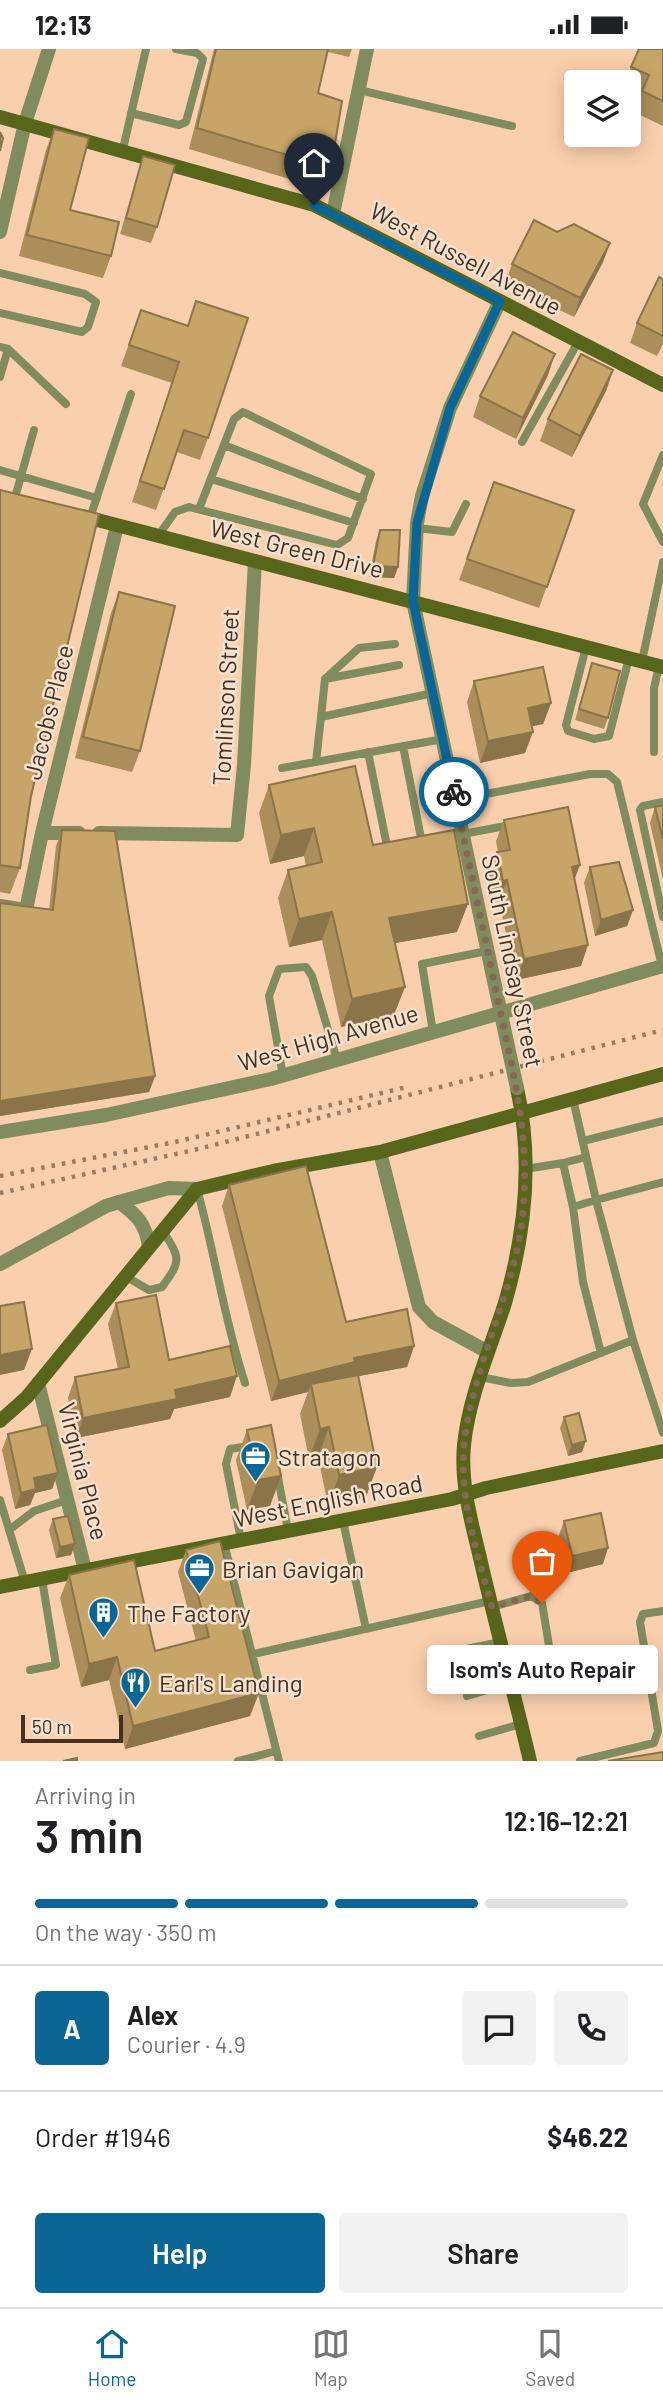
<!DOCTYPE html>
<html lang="en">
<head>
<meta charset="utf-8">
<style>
  :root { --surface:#fff; --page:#f2f2f2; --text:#202124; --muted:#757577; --line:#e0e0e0; --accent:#0b6595 }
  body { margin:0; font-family:Barlow,sans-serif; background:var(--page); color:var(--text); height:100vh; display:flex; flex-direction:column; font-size:26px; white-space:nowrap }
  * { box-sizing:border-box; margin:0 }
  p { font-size:23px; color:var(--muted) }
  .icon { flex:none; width:38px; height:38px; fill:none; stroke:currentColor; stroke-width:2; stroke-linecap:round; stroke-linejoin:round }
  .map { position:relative; height:1712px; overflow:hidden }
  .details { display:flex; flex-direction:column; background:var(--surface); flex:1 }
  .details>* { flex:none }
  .controls { position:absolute; left:564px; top:21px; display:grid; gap:14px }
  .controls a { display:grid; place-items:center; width:77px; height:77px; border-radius:7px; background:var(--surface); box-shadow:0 4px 18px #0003; font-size:35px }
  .scale { position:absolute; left:21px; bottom:18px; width:102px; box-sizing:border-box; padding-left:7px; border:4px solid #46311f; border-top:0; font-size:19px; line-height:24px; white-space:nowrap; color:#46311f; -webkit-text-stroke:5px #f7e1d0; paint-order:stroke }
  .pin { position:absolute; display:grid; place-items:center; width:60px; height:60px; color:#fff; margin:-72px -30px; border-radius:50% 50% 50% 0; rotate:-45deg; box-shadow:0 0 7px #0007 }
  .pin .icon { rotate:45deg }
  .courier { position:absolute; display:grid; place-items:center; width:70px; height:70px; margin:-35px; border:5px solid #0b6595; border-radius:50%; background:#fff; color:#222; box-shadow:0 2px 9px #0007 }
  .bubble { position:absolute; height:49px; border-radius:7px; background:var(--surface); box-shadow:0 4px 18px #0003; font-size:23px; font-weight:600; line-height:49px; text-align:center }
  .head em { font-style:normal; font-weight:600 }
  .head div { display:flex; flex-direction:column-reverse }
  .head { display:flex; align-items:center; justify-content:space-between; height:119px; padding:0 35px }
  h1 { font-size:46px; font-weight:600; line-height:52px }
  .bar { display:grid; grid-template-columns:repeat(4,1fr); gap:10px 7px; align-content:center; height:84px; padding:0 35px }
  .bar i { height:9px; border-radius:5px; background:var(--line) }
  .bar .active { background:var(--accent) }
  .bar p { grid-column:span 4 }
  .line { display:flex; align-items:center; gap:18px; padding:0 35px; border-top:2px solid var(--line) }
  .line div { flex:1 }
  .round { display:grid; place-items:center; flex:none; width:74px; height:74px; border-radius:7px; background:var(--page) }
  .primary-button { display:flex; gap:14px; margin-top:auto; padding:14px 35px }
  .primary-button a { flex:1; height:80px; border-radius:7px; background:var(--accent); color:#fff; font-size:28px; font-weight:600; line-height:80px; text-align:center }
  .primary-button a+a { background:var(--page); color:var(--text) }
  .status { display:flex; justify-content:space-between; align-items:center; height:49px; padding:0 35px; background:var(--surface); direction:ltr }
  .status svg { height:19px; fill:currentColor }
  .dock { display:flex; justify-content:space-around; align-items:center; height:98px; border-top:2px solid var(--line); background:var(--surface); font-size:19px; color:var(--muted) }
  .dock a { display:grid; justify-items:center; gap:4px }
  .dock .active { color:var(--accent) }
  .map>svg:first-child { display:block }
</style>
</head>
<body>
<div class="status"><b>12:13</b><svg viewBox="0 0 49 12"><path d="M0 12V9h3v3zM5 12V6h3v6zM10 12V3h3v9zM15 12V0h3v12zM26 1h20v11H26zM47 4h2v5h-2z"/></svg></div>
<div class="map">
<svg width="663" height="1712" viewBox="0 0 663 1712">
  <rect width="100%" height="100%" fill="#facfad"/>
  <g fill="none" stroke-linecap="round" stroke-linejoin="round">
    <!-- service -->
    <path stroke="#808c5e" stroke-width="8" d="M359,41L512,77
      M131,64L179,76L186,73L203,10L197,4L176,0
      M123,100L146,0
      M0,224L85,245L96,253L88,278L82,283L0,264
      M0,298L8,300L0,328
      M8,300L66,355
      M522,393L578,293
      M224,396L363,450
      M663,406L643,455L663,493
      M0,421L97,449
      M211,430L354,474
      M14,452L34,381
      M90,469L131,345
      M417,479L452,483L466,455
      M158,487L175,463L189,458L337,496L348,489L371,425L243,363L234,370L199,460
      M395,595L359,599L325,630L399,616
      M586,598L566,676L568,682L594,690L609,687L629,609
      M642,612L663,513
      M321,668L325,630
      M403,697L421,789L418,794
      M368,703L387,797L391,802
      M654,703V639L659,617
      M316,713L321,668L433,644
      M282,719L443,690
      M455,751L590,725H608L617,733L662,917
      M663,753L643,757L640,761L663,868
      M463,785L511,776
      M433,983L422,915L487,902
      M283,1027L269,947L279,920L306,918L312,927L337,1011
      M573,1050L596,1151L663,1133
      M583,1092L663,1072
      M563,1114L586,1108
      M525,1120L563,1114L573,1158
      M197,1140C215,1204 224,1271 245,1334
      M125,1227L149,1241L162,1238C182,1211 180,1209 163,1182
      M601,1304L583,1233L573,1158L596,1151L633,1291L663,1384
      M480,1328L511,1334L528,1333L633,1291
      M277,1423L288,1482
      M0,1451L25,1533
      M343,1472L366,1580
      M9,1481L34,1462L67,1451
      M241,1491L226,1415L230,1400L249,1397
      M224,1494L279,1712
      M492,1558L531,1547L542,1554L553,1621
      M461,1601L501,1593
      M253,1605L490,1552
      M30,1621L56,1616L42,1530
      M467,1647L576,1615L645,1603
      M479,1687L521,1675
      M238,1712L276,1702
      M580,1712L654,1694L658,1682L640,1573L643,1565L663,1562"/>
    <!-- minor -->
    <path stroke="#808c5e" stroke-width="14" d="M333,165L367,0
      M500,252L450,359L422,447L417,474L413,552L507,993
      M42,784H79
      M99,784L237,786L244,716L255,512
      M0,857L26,861L42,784L117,477
      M0,1083L106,1066L271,1030L663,917
      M380,1103L419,1258L433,1273L488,1303
      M119,1153L169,1139L197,1140
      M119,1153C137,1166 146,1175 149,1198
      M38,1334L85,1521"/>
    <!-- tertiary -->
    <path stroke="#808c5e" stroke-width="14" d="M0,183L25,74L49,0
      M0,1215L106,1157L119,1153"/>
    <!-- secondary -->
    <path stroke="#57661a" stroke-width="14" d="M0,68L314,156L663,336
      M82,467L663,618
      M517,1039C533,1110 525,1185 505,1254C490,1301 469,1347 464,1396C460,1439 474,1481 483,1522C498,1585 515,1648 530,1712
      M0,1372L27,1348L197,1140L273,1122L380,1103L663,1025
      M0,1538L452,1450L486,1439L663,1402"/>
    <!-- rail -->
    <path stroke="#9a7b61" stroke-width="4.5" stroke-dasharray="3.5 7" stroke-linecap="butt" d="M0,1127L175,1093L407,1038
      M0,1144L194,1101L663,981"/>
    <!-- minor-bridge -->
    <path stroke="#808c5e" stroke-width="14" d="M507,993L517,1039"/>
  </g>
  <!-- wall -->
  <path fill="#ab8e59" d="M214,0H352L349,8L328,3L318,44L331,119L323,140L189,100Z
    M663,0V77L634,63L640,47L628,41V33H625L631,18Z
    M54,80L70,161L111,207L103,229L19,207L46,101Z
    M143,107L157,178L151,194L120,185L138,124Z
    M557,183L610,194L603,213L574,268L505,235L512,215Z
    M663,230V295L657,307L630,294L637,274Z
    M196,252L208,389L200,411L177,403L156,461L132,453L172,334L121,317L141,261L188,276Z
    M613,321L606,342L572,408L540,392L548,370Z
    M548,326L516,390L473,368L480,347Z
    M494,433L574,461L539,559L459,531Z
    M0,441L31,747L20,819L10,845L0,843Z
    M380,481L398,518L394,529L369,528L376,492Z
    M119,543L140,702L132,723L75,709L111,564Z
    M592,614L608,669L604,680L575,671Z
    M474,632L551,654L543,675L532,677L525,704L480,714L467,653Z
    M269,736L373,796L457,883L395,894L394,966L341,978L322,891L289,898L278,849L288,821L306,817L304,807L270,815L259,764Z
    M663,756V831L650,774L655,758Z
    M504,771L574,831L581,917L516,931L499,852L495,853L489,825L497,803H498L496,792Z
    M62,781L155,1027L149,1043L0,1067V854L49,861L56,797Z
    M590,818L633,861L627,877L595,887L584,834Z
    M229,1136L346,1273L414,1297L407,1318L358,1327L366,1448L328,1456L318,1408L309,1410L300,1365L308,1343L271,1352L222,1157Z
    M116,1254L169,1311L230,1348L174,1360L170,1370L76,1389L68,1349L75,1328L118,1320L108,1275Z
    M564,1368L582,1403L568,1407L560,1379Z
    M247,1381L270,1457L247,1461L236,1411Z
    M8,1385L58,1424L52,1440L35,1444L30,1456L15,1460L2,1401Z
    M53,1470L75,1495L71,1506L56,1509L49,1481Z
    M564,1472L603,1515L566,1524L558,1489Z
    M186,1501L250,1667L125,1700L109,1631L81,1638L60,1549L69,1526L155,1602L196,1592L178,1523Z"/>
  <!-- shaded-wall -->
  <path fill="#8b7449" d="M610,194L603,213L574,268L580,249Z
    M555,305L548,326L516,390L523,369Z
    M613,321L606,342L572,408L580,387Z
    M373,517L398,518L394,529L369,528Z
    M551,654L543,675L520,680L528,659Z
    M533,683L525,704L480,714L488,692Z
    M314,779L304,807L270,815L281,786Z
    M580,816L572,837V818Z
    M507,831L499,852L495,853L503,832Z
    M468,855L457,883L379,897L389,869Z
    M633,861L627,877L595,887L601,871Z
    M332,863L322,891L289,898L299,870Z
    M588,896L581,917L516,931L524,910Z
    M405,938L394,966L341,978L352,950Z
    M155,1027L149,1043L0,1067V1052Z
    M414,1297L407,1318L349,1329L311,1335L308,1343L271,1352L279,1332L354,1309Z
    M32,1300L24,1321L0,1326V1306Z
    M237,1327L230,1348L174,1360L170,1370L76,1389L83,1369L175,1341Z
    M329,1378L318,1408L309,1410L320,1380Z
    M586,1392L582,1403L568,1407L572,1396Z
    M377,1418L366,1448L328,1456L339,1426Z
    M58,1424L52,1440L35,1444L30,1456L15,1460L21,1444L34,1429Z
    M281,1427L270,1457L247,1461L258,1431Z
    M75,1495L71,1506L56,1509L60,1498Z
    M608,1499L603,1515L566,1524L572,1507Z
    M117,1608L109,1631L81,1638L89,1615Z
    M259,1644L250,1667L125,1700L133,1677Z"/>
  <!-- building -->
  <path fill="#c7a568" stroke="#8b7449" stroke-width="2" d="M216,0H328L318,44L342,52L331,119L197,79Z
    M639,0H663V52L642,42L649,26L631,18Z
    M54,80L89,89L70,161L119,173L111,207L27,186Z
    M0,83L3,89L0,102Z
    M143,107L175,116L157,178L126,169Z
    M534,171L557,183L574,175L610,194L580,249L512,215Z
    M659,228L663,230V287L637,274Z
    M196,252L248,269L208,389L184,381L164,440L140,432L179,313L129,296L141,261L188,277Z
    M513,283L555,305L523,369L480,347Z
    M581,305L613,321L580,387L548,370Z
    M494,433L574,461L547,538L467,510Z
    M0,441L99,465L31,747L20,819L0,816Z
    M380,481H400L398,518L373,517Z
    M119,543L175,557L140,702L83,688Z
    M592,614L620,622L608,669L579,660Z
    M543,618L551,654L528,659L533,683L488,692L474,632Z
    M355,717L373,796L454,781L468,855L389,869L405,938L352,950L332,863L299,870L288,821L322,813L314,779L281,786L269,736Z
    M663,756V790L655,758Z
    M568,758L580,816L572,818L588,896L524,910L507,831L503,832L497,803L510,801L504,771Z
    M62,781L115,782L155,1027L0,1052V854L53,861Z
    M619,813L633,861L601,871L590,818Z
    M306,1117L346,1273L407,1260L414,1297L354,1309L355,1313L279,1332L229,1136Z
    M156,1246L169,1311L230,1297L237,1327L175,1341L177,1350L83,1369L75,1328L129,1318L116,1254Z
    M24,1253L32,1300L0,1306V1257Z
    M358,1326L377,1418L339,1426L329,1378L320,1380L311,1335Z
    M579,1364L586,1392L572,1396L564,1368Z
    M47,1376L58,1424L34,1429L36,1440L21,1444L8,1385Z
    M271,1376L281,1427L258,1431L247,1381Z
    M601,1464L608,1499L572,1507L564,1472Z
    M68,1467L75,1495L60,1498L53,1470Z
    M220,1492L259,1644L133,1677L117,1608L89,1615L69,1526L134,1511L155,1602L209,1588L186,1501Z
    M663,1703V1712H608Z
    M77,1709V1712H63Z"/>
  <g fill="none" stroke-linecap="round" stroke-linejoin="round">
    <!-- done -->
    <path stroke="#856851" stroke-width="7" stroke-dasharray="0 12.6" d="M454,743C469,814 484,885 499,956C513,1024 528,1079 524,1149C520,1236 473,1311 464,1396C459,1449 478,1508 492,1558L531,1547L542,1554"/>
    <!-- route -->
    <path stroke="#0b6595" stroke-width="9" d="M314,156L500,252L450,359L417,474L413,552L454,743"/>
  </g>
  <!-- icons -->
  <defs>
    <symbol id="office-pin" viewBox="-11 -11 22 30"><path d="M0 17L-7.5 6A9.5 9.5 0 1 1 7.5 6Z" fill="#0b6595" stroke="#f7e1d0"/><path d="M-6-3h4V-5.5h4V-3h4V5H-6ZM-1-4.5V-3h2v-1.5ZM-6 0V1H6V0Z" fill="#fff"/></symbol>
    <symbol id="building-pin" viewBox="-11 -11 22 30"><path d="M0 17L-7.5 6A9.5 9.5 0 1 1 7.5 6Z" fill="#0b6595" stroke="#f7e1d0"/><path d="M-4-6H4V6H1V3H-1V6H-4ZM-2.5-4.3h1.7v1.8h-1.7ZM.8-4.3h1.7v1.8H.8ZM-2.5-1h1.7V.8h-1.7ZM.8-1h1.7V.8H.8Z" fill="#fff"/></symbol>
    <symbol id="restaurant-pin" viewBox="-11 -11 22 30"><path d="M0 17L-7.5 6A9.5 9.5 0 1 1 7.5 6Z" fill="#0b6595" stroke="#f7e1d0"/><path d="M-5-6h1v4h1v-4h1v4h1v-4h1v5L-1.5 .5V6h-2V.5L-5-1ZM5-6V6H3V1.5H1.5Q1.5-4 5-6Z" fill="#fff"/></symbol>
  </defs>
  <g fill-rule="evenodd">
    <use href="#office-pin" x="238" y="1390" width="35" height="47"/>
    <use href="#office-pin" x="182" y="1502" width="35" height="47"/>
    <use href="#building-pin" x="86" y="1546" width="35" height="47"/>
    <use href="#restaurant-pin" x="118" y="1616" width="35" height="47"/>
  </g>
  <g text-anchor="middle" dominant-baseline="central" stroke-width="5" stroke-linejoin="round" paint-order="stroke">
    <!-- street labels -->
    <g font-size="24" fill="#46311f" stroke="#f7e1d0">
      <text transform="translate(466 209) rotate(28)">West Russell Avenue</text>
      <text transform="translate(297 499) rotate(14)">West Green Drive</text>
      <text transform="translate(225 648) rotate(-87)">Tomlinson Street</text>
      <text transform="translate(48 663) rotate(-76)">Jacobs Place</text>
      <text transform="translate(513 912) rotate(78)">South Lindsay Street</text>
      <text transform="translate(328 988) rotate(-16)">West High Avenue</text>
      <text transform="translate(84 1422) rotate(76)">Virginia Place</text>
      <text transform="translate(328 1451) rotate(-11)">West English Road</text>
    </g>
    <!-- poi labels -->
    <g font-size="24" fill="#46311f" stroke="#f7e1d0" text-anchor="start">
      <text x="278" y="1407">Stratagon</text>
      <text x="222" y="1519">Brian Gavigan</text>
      <text x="127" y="1563">The Factory</text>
      <text x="159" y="1633">Earl's Landing</text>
    </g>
  </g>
</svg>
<div class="controls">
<a><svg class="icon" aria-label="layers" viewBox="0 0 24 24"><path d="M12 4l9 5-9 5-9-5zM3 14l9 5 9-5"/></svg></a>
</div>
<div class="scale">50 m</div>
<div class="pin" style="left:542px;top:1554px;background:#ea580c"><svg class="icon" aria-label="bag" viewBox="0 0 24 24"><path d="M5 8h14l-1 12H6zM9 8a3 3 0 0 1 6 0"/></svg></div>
<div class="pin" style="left:314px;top:156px;background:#1f2937"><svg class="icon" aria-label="home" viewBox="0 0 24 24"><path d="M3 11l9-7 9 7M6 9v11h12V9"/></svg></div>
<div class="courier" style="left:454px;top:743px"><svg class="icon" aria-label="bike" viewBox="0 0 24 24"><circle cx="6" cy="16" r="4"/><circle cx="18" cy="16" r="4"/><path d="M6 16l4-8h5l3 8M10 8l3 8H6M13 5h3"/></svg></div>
<div class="bubble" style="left:427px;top:1596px;width:231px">Isom's Auto Repair</div>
</div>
<section class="details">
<div class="head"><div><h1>3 min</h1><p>Arriving in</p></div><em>12:16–12:21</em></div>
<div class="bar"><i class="active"></i><i class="active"></i><i class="active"></i><i></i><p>On the way · 350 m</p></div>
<div class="line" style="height:126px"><b class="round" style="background:var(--accent);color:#fff">A</b><div><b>Alex</b><p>Courier · 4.9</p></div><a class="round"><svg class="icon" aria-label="chat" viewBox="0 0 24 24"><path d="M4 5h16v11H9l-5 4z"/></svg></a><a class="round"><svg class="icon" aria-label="phone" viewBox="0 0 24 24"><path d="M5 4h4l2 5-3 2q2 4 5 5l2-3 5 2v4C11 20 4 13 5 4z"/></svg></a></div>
<div class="line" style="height:91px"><div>Order #1946</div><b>$46.22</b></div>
<div class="primary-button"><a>Help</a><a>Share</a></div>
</section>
<nav class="dock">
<a class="active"><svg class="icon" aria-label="home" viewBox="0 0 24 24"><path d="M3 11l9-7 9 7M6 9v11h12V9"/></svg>Home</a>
<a><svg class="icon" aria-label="map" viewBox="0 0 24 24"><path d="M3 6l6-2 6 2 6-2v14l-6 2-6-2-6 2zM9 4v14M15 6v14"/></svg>Map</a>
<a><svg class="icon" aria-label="saved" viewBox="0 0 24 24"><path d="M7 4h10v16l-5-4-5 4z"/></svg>Saved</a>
</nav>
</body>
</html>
